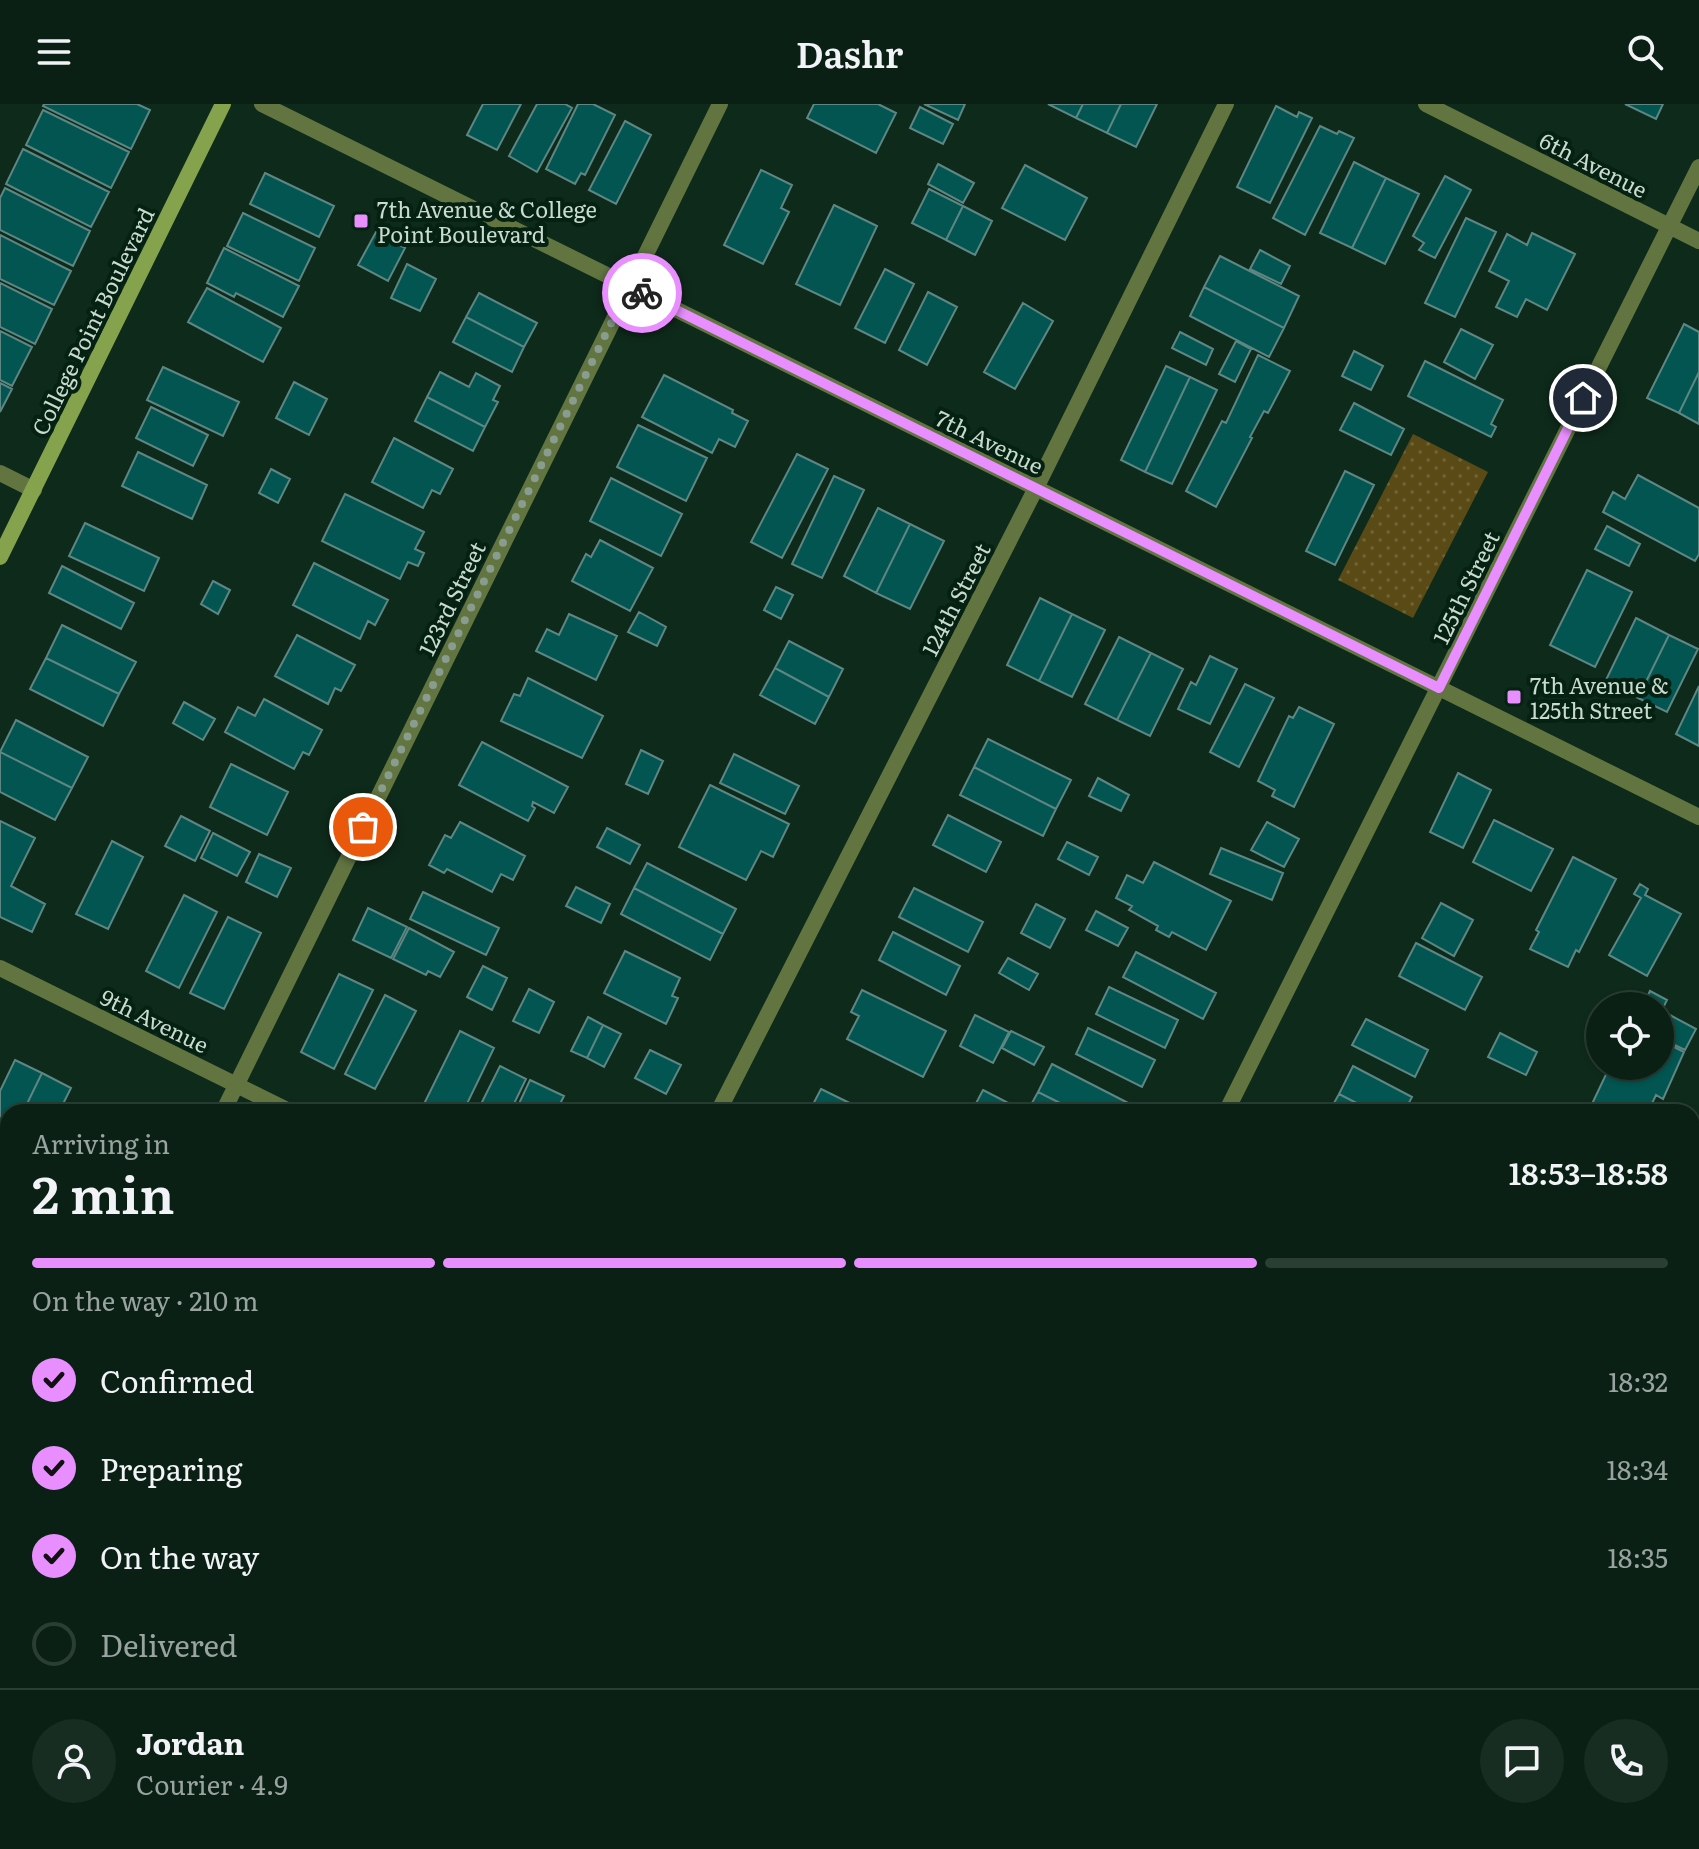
<!DOCTYPE html>
<html lang="en">
<head>
<meta charset="utf-8">
<style>
  :root { --surface:#0a2014; --page:#182d22; --text:#f1f3f6; --muted:#99a3a0; --line:#2a3e34; --accent:#e88eff }
  body { margin:0; font-family:Literata,serif; background:var(--page); color:var(--text); height:100vh; display:flex; flex-direction:column; font-size:30px; white-space:nowrap }
  * { box-sizing:border-box; margin:0 }
  p { font-size:26px; color:var(--muted) }
  .icon { flex:none; width:44px; height:44px; fill:none; stroke:currentColor; stroke-width:2; stroke-linecap:round; stroke-linejoin:round }
  .map { position:relative; flex:1; overflow:hidden }
  .side { position:absolute; left:0px; top:1000px; width:1700px; height:746px; display:flex; flex-direction:column; background:var(--surface); border-radius:24px 24px 0 0; box-shadow:0 2px 6px #0004,0 0 0 2px var(--line) }
  .side>* { flex:none }
  .fabs { position:absolute; left:1586px; top:888px; display:grid; gap:16px }
  .fabs a { display:grid; place-items:center; width:88px; height:88px; border-radius:50%; background:var(--surface); box-shadow:0 2px 6px #0004,0 0 0 2px var(--line); font-size:40px }
  .pin { position:absolute; display:grid; place-items:center; width:68px; height:68px; color:#fff; margin:-34px; border:4px solid #fff; border-radius:50%; box-shadow:0 2px 8px #0007 }
  .courier { position:absolute; display:grid; place-items:center; width:80px; height:80px; margin:-40px; border:6px solid #e88eff; border-radius:50%; background:#fff; color:#222; box-shadow:0 2px 10px #0007 }
  .head em { font-style:normal; font-weight:600 }
  .head div { display:flex; flex-direction:column-reverse }
  .head { display:flex; align-items:center; justify-content:space-between; height:136px; padding:0 32px }
  h1 { font-size:52px; font-weight:600; line-height:60px }
  .bar { display:grid; grid-template-columns:repeat(4,1fr); gap:12px 8px; align-content:center; height:96px; padding:0 32px }
  .bar i { height:10px; border-radius:6px; background:var(--line) }
  .bar .current { background:var(--accent) }
  .bar p { grid-column:span 4 }
  .line { display:flex; align-items:center; gap:20px; padding:0 32px; border-top:2px solid var(--line) }
  .line div { flex:1 }
  .round { display:grid; place-items:center; flex:none; width:84px; height:84px; border-radius:42px; background:var(--page) }
  ol { padding:0 32px; list-style:none }
  li { display:flex; align-items:center; gap:24px; height:88px }
  li p { margin-inline-start:auto }
  li .icon { padding:8px; border-radius:50%; background:var(--accent); color:#111; stroke-width:4 }
  li:last-child { color:var(--muted) }
  li i { width:44px; height:44px; border:4px solid var(--line); border-radius:50% }
  header { display:flex; justify-content:space-between; align-items:center; height:104px; padding:0 32px; background:var(--surface); font-size:36px; font-weight:600 }
  .map>svg:first-child { display:block }
</style>
</head>
<body>
<header><svg class="icon" aria-label="menu" viewBox="0 0 24 24"><path d="M4 6h16M4 12h16M4 18h16"/></svg>Dashr<svg class="icon" aria-label="search" viewBox="0 0 24 24"><circle cx="10" cy="10" r="6"/><path d="M15 15l6 6"/></svg></header>
<div class="map">
<svg width="1699" height="1745" viewBox="0 0 1699 1745">
  <defs>
    <pattern id="green-dots" width="8" height="8" patternUnits="userSpaceOnUse" patternTransform="scale(2)"><rect width="8" height="8" fill="#594a16"/><path d="M2 2h.1M6 6h.1" fill="none" stroke="#706437" stroke-width="1.8" stroke-linecap="round"/></pattern>
  </defs>
  <rect width="100%" height="100%" fill="#0e2a1b"/>
  <!-- green -->
  <path fill="url(#green-dots)" d="M1413,330L1488,368L1413,514L1338,476Z"/>
  <!-- building -->
  <path fill="#025551" stroke="#5e8683" stroke-width="2" d="M44,0H137L150,6L131,45L43,2Z
    M483,0H521L497,46L467,31Z
    M537,0H565L572,4L537,68L509,52Z
    M578,0H593L615,11L585,71L581,69L575,80L546,65Z
    M814,0H878L896,9L876,49L807,14Z
    M924,0H965L958,16Z
    M1048,0H1083L1076,14Z
    M1083,0H1121L1107,29L1076,14Z
    M1121,0H1157L1136,43L1107,29Z
    M1625,0H1663L1656,15Z
    M1276,2L1297,13L1299,8L1312,14L1270,99L1237,83Z
    M920,3L953,20L943,40L910,24Z
    M43,6L129,48L111,84L26,41Z
    M625,17L651,31L616,100L589,86Z
    M1320,22L1337,30L1339,27L1354,34L1305,131L1273,114Z
    M23,45L109,88L91,123L6,80Z
    M1354,58L1386,74L1352,144L1320,129Z
    M938,60L974,79L963,99L928,80Z
    M1025,61L1087,94L1065,136L1002,104Z
    M761,66L792,81L781,104L789,108L763,160L724,141Z
    M265,69L334,102L319,133L250,100Z
    M1445,72L1471,86L1435,154L1419,146L1424,139L1413,132Z
    M1386,74L1419,90L1385,160L1352,144Z
    M5,84L90,127L73,162L0,126V94Z
    M929,85L963,102L946,136L912,119Z
    M834,101L877,122L840,201L796,180Z
    M963,102L992,117L975,151L946,136Z
    M243,109L315,144L299,177L227,142Z
    M1466,114L1496,128L1455,213L1425,199Z
    M376,128L405,144L388,177L358,161Z
    M1532,129L1575,150L1547,206L1526,195L1517,213L1496,203L1509,177L1489,167L1507,130L1527,141Z
    M0,131L71,167L54,201L0,175Z
    M224,144L299,182L283,213L236,189L234,193L207,179Z
    M1260,146L1290,162L1281,180L1250,165Z
    M1220,152L1299,192L1284,224L1204,183Z
    M407,160L436,175L420,207L391,194Z
    M885,165L914,180L885,239L855,224Z
    M0,179L52,205L35,240L0,223Z
    M1204,183L1284,224L1269,253L1190,212Z
    M207,184L281,224L263,258L188,218Z
    M928,188L957,203L927,261L899,246Z
    M479,189L537,219L524,243L466,213Z
    M1023,199L1053,217L1015,285L984,268Z
    M466,213L524,243L512,268L453,238Z
    M1684,220L1699,228V268L1679,309L1647,294Z
    M1461,225L1493,241L1475,275L1444,258Z
    M0,227L32,243L12,282L0,276Z
    M1180,228L1213,245L1206,261L1172,244Z
    M1236,237L1251,245L1235,278L1219,270Z
    M1354,247L1383,262L1371,286L1342,272Z
    M1258,251L1290,267L1268,309L1264,307L1250,333L1252,334L1216,403L1186,387L1222,317L1226,319Z
    M1425,257L1503,296L1491,320L1496,323L1491,333L1408,292Z
    M1166,262L1190,273L1145,368L1121,356Z
    M163,263L239,298L223,332L147,296Z
    M440,268L469,283L476,269L500,282L493,296L498,298L485,323L427,293Z
    M1699,268V320L1679,309Z
    M664,271L733,306L732,309L748,317L735,343L719,335L712,349L642,313Z
    M1190,273L1217,286L1172,380L1145,368Z
    M294,278L327,295L309,331L276,314Z
    M0,279L12,285L0,308Z
    M427,293L485,323L473,347L415,317Z
    M1354,299L1404,325L1391,351L1340,326Z
    M151,303L208,331L193,362L136,334Z
    M638,321L707,354L686,397L617,363Z
    M394,334L453,365L440,390L432,386L423,404L372,378Z
    M138,348L207,381L192,415L122,382Z
    M797,350L828,365L782,454L751,438Z
    M271,365L290,375L278,399L259,389Z
    M1345,367L1374,381L1335,461L1306,447Z
    M1638,371L1699,404V450L1695,457L1603,408L1613,388L1625,395Z
    M834,372L864,386L822,474L792,460Z
    M611,374L682,410L661,452L590,417Z
    M345,390L424,428L415,445L424,449L418,462L408,458L400,475L322,437Z
    M878,404L910,420L876,489L844,472Z
    M85,419L159,454L144,487L69,452Z
    M910,420L944,437L910,505L876,489Z
    M1607,422L1640,440L1629,462L1595,445Z
    M600,436L653,464L630,507L572,477L586,450L591,453Z
    M314,459L388,496L375,521L368,517L360,535L293,501Z
    M62,462L134,499L121,525L49,489Z
    M1587,466L1632,488L1595,563L1550,541Z
    M213,477L230,486L218,510L201,500Z
    M776,483L793,491L781,515L764,506Z
    M1040,494L1072,510L1039,577L1007,561Z
    M639,508L666,523L657,542L628,528Z
    M569,510L617,532L596,576L536,547L547,525L559,531Z
    M1072,510L1105,526L1072,593L1039,577Z
    M1636,514L1669,531L1638,594L1605,578Z
    M62,521L136,558L119,590L46,554Z
    M297,531L355,561L341,587L335,584L328,600L275,572Z
    M1669,531L1698,545L1667,608L1638,594Z
    M1119,533L1151,549L1117,616L1085,600Z
    M789,537L843,565L829,593L775,564Z
    M1151,549L1183,565L1150,632L1117,616Z
    M1210,552L1237,565L1210,620L1178,605L1191,578L1196,581Z
    M46,554L119,590L103,622L30,585Z
    M775,564L829,593L815,620L760,591Z
    M528,574L603,612L582,654L501,617L514,590L520,592Z
    M1245,580L1274,594L1239,663L1210,648Z
    M1699,582V642L1676,630Z
    M264,595L322,626L309,651L303,648L294,665L225,628L238,603L255,612Z
    M184,598L215,615L203,636L173,619Z
    M1299,603L1334,620L1294,703L1272,692L1275,686L1258,677L1289,612L1293,614Z
    M16,616L88,653L72,684L0,648Z
    M988,635L1071,676L1056,705L974,663Z
    M482,638L568,683L554,709L533,698L532,702L535,704L528,717L459,681Z
    M641,646L663,657L648,690L626,680Z
    M0,648L72,684L55,716L0,688Z
    M734,650L799,682L785,710L720,679Z
    M231,660L288,688L267,731L210,703Z
    M974,663L1056,705L1043,732L960,691Z
    M1458,669L1491,686L1463,744L1430,728Z
    M1098,674L1129,691L1121,707L1089,692Z
    M710,681L789,720L773,753L761,747L746,776L679,743Z
    M948,711L1001,738L986,768L933,741Z
    M181,712L210,727L195,757L165,742Z
    M1494,716L1553,745L1531,787L1473,758Z
    M0,717L35,734L11,782L45,800L32,828L0,813Z
    M460,718L525,752L513,776L501,770L492,788L447,765L444,769L429,761L445,731L451,734Z
    M1267,718L1299,735L1284,763L1251,746Z
    M607,724L640,741L630,760L597,743Z
    M213,729L250,748L237,772L201,754Z
    M112,737L143,753L108,825L76,810Z
    M1067,738L1098,753L1089,771L1058,755Z
    M1221,744L1283,769L1272,796L1210,770Z
    M259,750L291,764L277,793L246,778Z
    M1573,753L1616,775L1579,848L1576,846L1568,863L1530,845L1539,828L1536,826Z
    M1154,758L1231,797L1206,846L1172,828L1169,833L1156,826L1158,822L1129,806L1132,802L1116,794L1127,771L1143,779Z
    M647,759L736,805L723,830L634,784Z
    M1640,780L1648,785L1645,791L1681,810L1647,872L1609,851L1641,794L1634,790Z
    M576,783L610,800L601,819L566,802Z
    M634,784L723,830L710,856L621,810Z
    M914,784L983,818L968,848L899,813Z
    M423,788L499,824L486,851L410,815Z
    M184,791L217,808L179,884L146,867Z
    M1441,799L1473,816L1454,852L1422,834Z
    M1036,800L1065,815L1050,844L1021,829Z
    M368,804L407,823L391,854L353,836Z
    M1096,807L1128,824L1118,842L1086,826Z
    M228,813L261,829L224,905L190,889Z
    M409,824L454,848L440,873L428,867L426,871L393,855Z
    M893,828L960,862L946,891L879,856Z
    M1416,839L1482,873L1465,906L1399,872Z
    M625,847L680,874L672,892L678,894L666,920L604,889Z
    M1136,848L1216,889L1203,915L1123,873Z
    M1008,854L1038,870L1029,886L999,869Z
    M483,862L507,874L492,906L467,893Z
    M339,870L373,886L334,965L301,948Z
    M1109,883L1178,916L1165,944L1096,910Z
    M529,885L554,898L539,929L513,917Z
    M862,886L946,927L923,973L847,935L859,912L851,908Z
    M1650,887L1667,896L1660,910V902H1643Z
    M385,891L416,907L375,985L345,970Z
    M1668,910L1696,925L1685,946L1660,934V926Z
    M975,911L1009,928L993,959L960,942Z
    M588,913L603,921L587,954L571,947Z
    M1366,915L1428,946L1415,973L1352,941Z
    M603,921L621,930L604,963L587,954Z
    M1088,924L1155,956L1142,983L1076,950Z
    M460,927L494,944L463,1008H420Z
    M1011,927L1044,943L1034,961L1002,944Z
    M1500,929L1537,948L1526,971L1488,953Z
    M1660,936L1684,948L1663,995L1656,991L1648,1008H1605L1591,1002L1610,962L1623,967L1626,962H1660Z
    M650,946L681,961L666,990L635,974Z
    M15,956L42,969L23,1008H8V1039L0,1055V987Z
    M1052,960L1136,1003L1133,1008H1078L1038,988Z
    M500,962L526,975L510,1008H477Z
    M1353,962L1412,993L1404,1008H1374L1339,990Z
    M42,969L71,984L59,1008H23Z
    M530,976L564,992L556,1008H515Z
    M821,985L868,1008H809Z
    M983,986L1016,1003L1013,1008H983L974,1003Z
    M1038,988L1078,1008H1027Z
    M1339,990L1374,1008H1329Z
    M8,1039V1078L0,1074V1055Z
    M0,1140L8,1143V1185L0,1181Z
    M0,1181L8,1185V1227L0,1223Z
    M0,1223L8,1227L7,1269L0,1265Z
    M1692,1242L1699,1245V1291L1692,1287Z
    M1692,1287L1699,1291V1338L1692,1334Z
    M1693,1567L1699,1570V1610L1692,1606Z
    M8,1733V1738H44L40,1745H2Z
    M437,1738H452L466,1745H434Z
    M452,1738H523L536,1745H466Z
    M642,1738H724L729,1740L727,1745H656Z
    M969,1738H1043L1054,1744L983,1745Z
    M1165,1738H1247L1243,1745H1161Z
    M1409,1738H1449L1445,1745H1406Z
    M1449,1738H1487L1483,1745H1445Z
    M1487,1738H1526L1523,1745H1483Z
    M1526,1738H1550L1561,1744L1523,1745Z"/>
  <g fill="none" stroke-linecap="round" stroke-linejoin="round">
    <!-- street -->
    <path stroke="#627541" stroke-width="16" d="M262,0L1699,713
      M1426,0L1699,137
      M0,369L34,386
      M0,864L291,1008
      M223,1008L720,0
      M718,1008L1036,384L1226,0
      M1226,1008L1699,63
      M1692,1071L1699,1057
      M0,1450L8,1434
      M1692,1707L1699,1711
      M348,1745L351,1738
      M856,1745L859,1738
      M1357,1745L1361,1738"/>
    <!-- secondary -->
    <path stroke="#85a34d" stroke-width="16" d="M0,453L223,0"/>
  </g>
  <g fill="none" stroke-linecap="round" stroke-linejoin="round">
    <!-- done -->
    <path stroke="#889c90" stroke-width="8" stroke-dasharray="0 14.4" d="M363,723L629,183L642,189"/>
    <!-- route -->
    <path stroke="#e88eff" stroke-width="10" d="M642,189L1439,584L1583,294"/>
  </g>
  <!-- markers -->
  <g fill="#e88eff" stroke="#042112" stroke-width="3">
    <rect x="353" y="109" width="16" height="16" rx="4"/>
    <rect x="1506" y="585" width="16" height="16" rx="4"/>
  </g>
  <g text-anchor="middle" dominant-baseline="central" stroke-width="8" stroke-linejoin="round" paint-order="stroke">
    <!-- street labels -->
    <g font-size="22" fill="#c9dacf" stroke="#042112">
      <text transform="translate(1594 60) rotate(27)">6th Avenue</text>
      <text transform="translate(92 217) rotate(-64)">College Point Boulevard</text>
      <text transform="translate(990 337) rotate(26)">7th Avenue</text>
      <text transform="translate(1465 483) rotate(-64)">125th Street</text>
      <text transform="translate(451 494) rotate(-64)">123rd Street</text>
      <text transform="translate(955 495) rotate(-63)">124th Street</text>
      <text transform="translate(155 916) rotate(26)">9th Avenue</text>
    </g>
    <!-- poi labels -->
    <g font-size="22" fill="#c9dacf" stroke="#042112" text-anchor="start">
      <text x="377" y="104">7th Avenue &amp; College<tspan x="377" dy="25">Point Boulevard</tspan></text>
      <text x="1530" y="580">7th Avenue &amp;<tspan x="1530" dy="25">125th Street</tspan></text>
    </g>
  </g>
</svg>
<div class="fabs">
<a><svg class="icon" aria-label="locate" viewBox="0 0 24 24"><circle cx="12" cy="12" r="6"/><path d="M12 2v4M12 18v4M2 12h4M18 12h4"/></svg></a>
</div>
<div class="pin" style="left:363px;top:723px;background:#ea580c"><svg class="icon" aria-label="bag" viewBox="0 0 24 24"><path d="M5 8h14l-1 12H6zM9 8a3 3 0 0 1 6 0"/></svg></div>
<div class="pin" style="left:1583px;top:294px;background:#1f2937"><svg class="icon" aria-label="home" viewBox="0 0 24 24"><path d="M3 11l9-7 9 7M6 9v11h12V9"/></svg></div>
<div class="courier" style="left:642px;top:189px"><svg class="icon" aria-label="bike" viewBox="0 0 24 24"><circle cx="6" cy="16" r="4"/><circle cx="18" cy="16" r="4"/><path d="M6 16l4-8h5l3 8M10 8l3 8H6M13 5h3"/></svg></div>
<section class="side">
<div class="head"><div><h1>2 min</h1><p>Arriving in</p></div><em>18:53–18:58</em></div>
<div class="bar"><i class="current"></i><i class="current"></i><i class="current"></i><i></i><p>On the way · 210 m</p></div>
<ol>
<li><svg class="icon" aria-label="check" viewBox="0 0 24 24"><path d="M5 12l5 5 9-10"/></svg>Confirmed<p>18:32</p></li>
<li><svg class="icon" aria-label="check" viewBox="0 0 24 24"><path d="M5 12l5 5 9-10"/></svg>Preparing<p>18:34</p></li>
<li><svg class="icon" aria-label="check" viewBox="0 0 24 24"><path d="M5 12l5 5 9-10"/></svg>On the way<p>18:35</p></li>
<li><i></i>Delivered</li>
</ol>
<div class="line" style="height:144px"><a class="round"><svg class="icon" aria-label="person" viewBox="0 0 24 24"><circle cx="12" cy="8" r="4"/><path d="M4 21q1-7 8-7t8 7"/></svg></a><div><b>Jordan</b><p>Courier · 4.9</p></div><a class="round"><svg class="icon" aria-label="chat" viewBox="0 0 24 24"><path d="M4 5h16v11H9l-5 4z"/></svg></a><a class="round"><svg class="icon" aria-label="phone" viewBox="0 0 24 24"><path d="M5 4h4l2 5-3 2q2 4 5 5l2-3 5 2v4C11 20 4 13 5 4z"/></svg></a></div>
</section>
</div>
</body>
</html>
